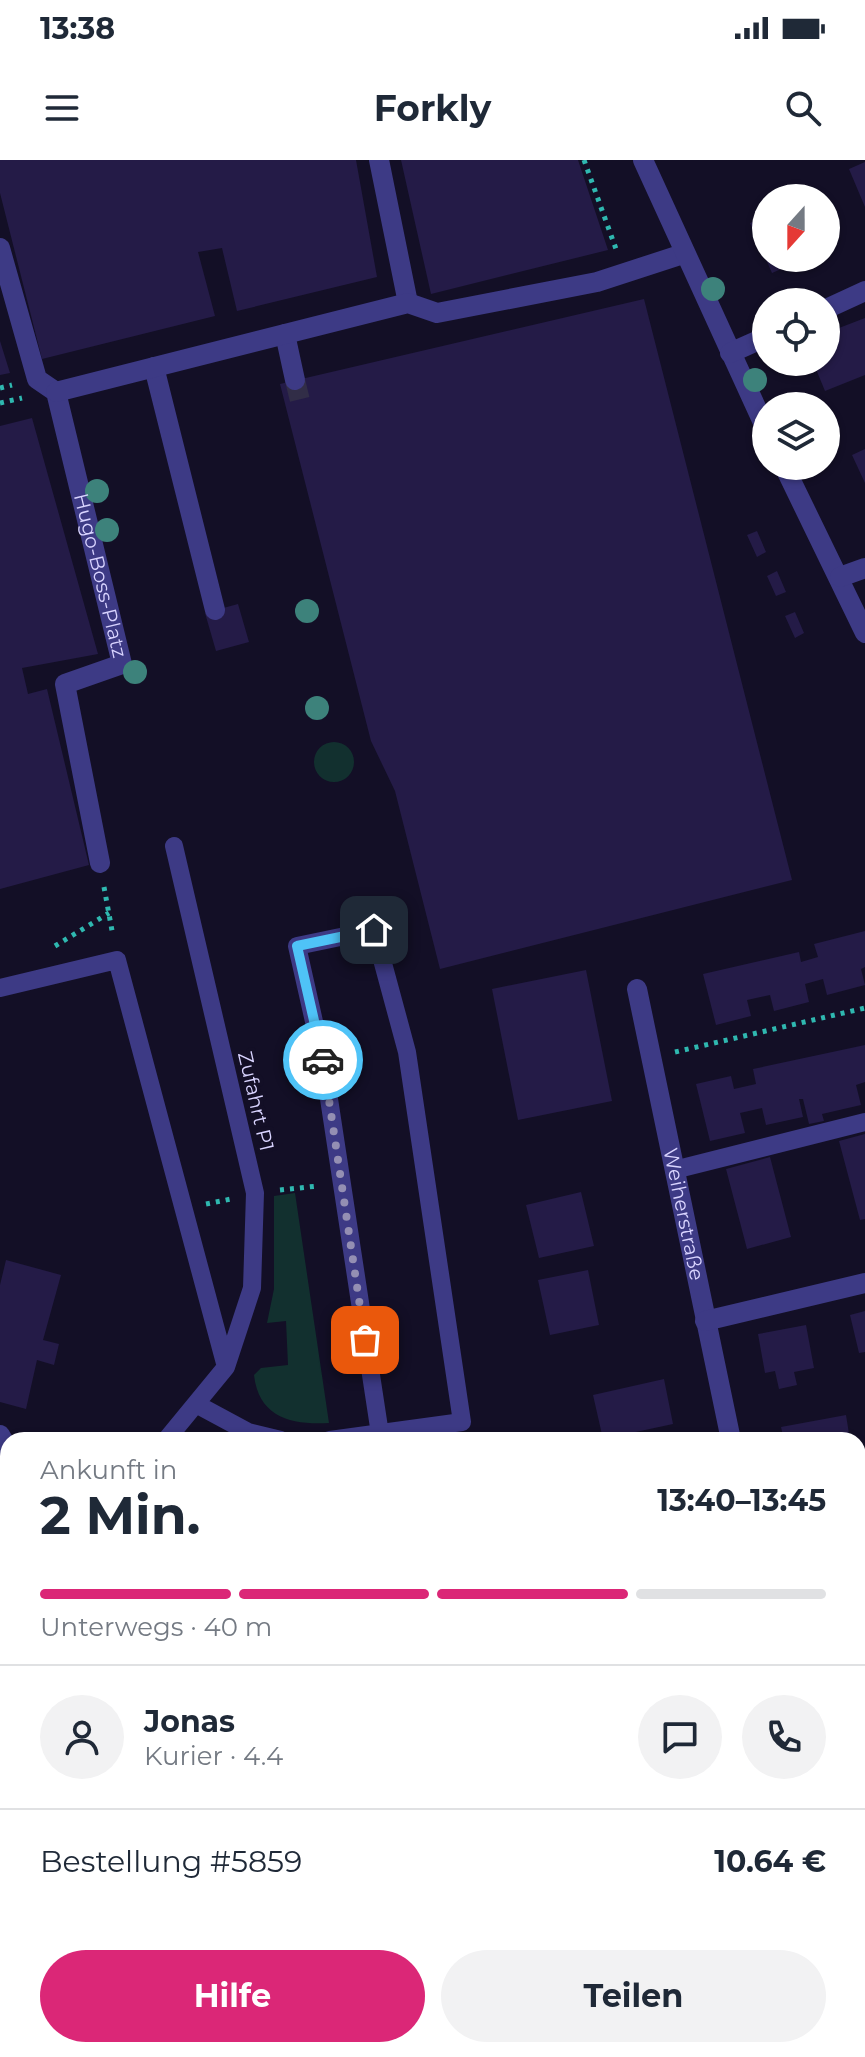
<!DOCTYPE html>
<html lang="de">
<head>
<meta charset="utf-8">
<style>
  :root { --surface:#fff; --page:#f2f2f3; --text:#1f2937; --muted:#747a83; --line:#e0e1e3; --accent:#db2777 }
  body { margin:0; font-family:Montserrat,sans-serif; background:var(--page); color:var(--text); height:100vh; display:flex; flex-direction:column; font-size:30px; white-space:nowrap }
  * { box-sizing:border-box; margin:0 }
  p { font-size:26px; color:var(--muted) }
  .icon { flex:none; width:44px; height:44px; fill:none; stroke:currentColor; stroke-width:2; stroke-linecap:round; stroke-linejoin:round }
  .map { position:relative; flex:1; overflow:hidden }
  .drawer { position:absolute; left:0px; top:1272px; width:866px; height:626px; display:flex; flex-direction:column; background:var(--surface); border-radius:24px 24px 0 0; box-shadow:0 2px 6px #0004 }
  .drawer>* { flex:none }
  .needle { width:52px; rotate:201deg }
  .tools { position:absolute; left:752px; top:24px; display:grid; gap:16px }
  .tools a { display:grid; place-items:center; width:88px; height:88px; border-radius:50%; background:var(--surface); box-shadow:0 2px 6px #0004; font-size:40px }
  .pin { position:absolute; display:grid; place-items:center; width:68px; height:68px; color:#fff; margin:-34px; border-radius:16px; box-shadow:0 4px 12px #0006 }
  .courier { position:absolute; display:grid; place-items:center; width:80px; height:80px; margin:-40px; border:6px solid #4fc3f7; border-radius:50%; background:#fff; color:#222; box-shadow:0 2px 10px #0007 }
  .headline em { font-style:normal; font-weight:700 }
  .headline div { display:flex; flex-direction:column-reverse }
  .headline { display:flex; align-items:center; justify-content:space-between; height:136px; padding:0 40px }
  h1 { font-size:52px; font-weight:700; line-height:60px }
  .bar { display:grid; grid-template-columns:repeat(4,1fr); gap:12px 8px; align-content:center; height:96px; padding:0 40px }
  .bar i { height:10px; border-radius:6px; background:var(--line) }
  .bar .current { background:var(--accent) }
  .bar p { grid-column:span 4 }
  .line { display:flex; align-items:center; gap:20px; padding:0 40px; border-top:2px solid var(--line) }
  .line div { flex:1 }
  .round { display:grid; place-items:center; flex:none; width:84px; height:84px; border-radius:42px; background:var(--page) }
  .button { display:flex; gap:16px; margin-top:auto; padding:16px 40px }
  .button a { flex:1; height:92px; border-radius:48px; background:var(--accent); color:#fff; font-size:32px; font-weight:700; line-height:92px; text-align:center }
  .button a+a { background:var(--page); color:var(--text) }
  .status { display:flex; justify-content:space-between; align-items:center; height:56px; padding:0 40px; background:var(--surface); direction:ltr }
  .status svg { height:22px; fill:currentColor }
  header { display:flex; justify-content:space-between; align-items:center; height:104px; padding:0 40px; background:var(--surface); font-size:36px; font-weight:700 }
  .map>svg:first-child { display:block }
</style>
</head>
<body>
<div class="status"><b>13:38</b><svg viewBox="0 0 49 12"><path d="M0 12V9h3v3zM5 12V6h3v6zM10 12V3h3v9zM15 12V0h3v12zM26 1h20v11H26zM47 4h2v5h-2z"/></svg></div>
<header><svg class="icon" aria-label="menu" viewBox="0 0 24 24"><path d="M4 6h16M4 12h16M4 18h16"/></svg>Forkly<svg class="icon" aria-label="search" viewBox="0 0 24 24"><circle cx="10" cy="10" r="6"/><path d="M15 15l6 6"/></svg></header>
<div class="map">
<svg width="865" height="1897" viewBox="0 0 865 1897">
  <rect width="100%" height="100%" fill="#130f26"/>
  <!-- green -->
  <path fill="#12302f" d="M314 602a20 20 0 1 1 40 0a20 20 0 1 1-40 0Z
    M295,1033L329,1263C292,1265 259,1258 254,1215L261,1208L288,1205L286,1161L267,1163L274,1129V1036Z"/>
  <!-- building -->
  <path fill="#241b47" d="M0,0H356L377,117L237,151L222,88L198,92L215,156L42,199L0,33Z
    M401,0H578L608,90L431,134Z
    M865,2V47L849,9Z
    M766,56V98H807L772,113L750,63Z
    M644,139L792,720L440,809L395,631L371,581L280,224Z
    M865,158V215L825,231L813,202H826V173Z
    M0,181L10,213L0,215Z
    M32,258L98,494L22,508L28,534L47,529L89,705L0,729V266Z
    M865,289V323L852,295Z
    M757,371L766,392L757,397L747,375Z
    M777,411L786,432L776,436L767,416Z
    M238,444L249,482L216,491L205,453Z
    M795,452L804,473L795,478L785,456Z
    M865,771V807L861,809L865,825L827,835L823,819L805,824L809,842L774,851L770,835L747,840L751,856L716,865L703,814L799,792L801,802L818,797L814,784Z
    M586,810L612,941L518,960L492,829Z
    M865,885V922L856,925L861,945L822,954L824,961L809,964L803,939H799L803,957L766,965L762,948L740,953L745,973L710,981L696,924L731,916L734,929L756,924L753,909Z
    M865,974V1059L860,1060L839,981Z
    M770,997L791,1077L747,1089L726,1009Z
    M581,1032L594,1086L539,1098L526,1045Z
    M6,1100L61,1115L43,1180L59,1184L54,1205L37,1200L26,1249L0,1242V1125Z
    M588,1110L599,1165L550,1175L538,1120Z
    M865,1151V1192L859,1193L850,1155Z
    M806,1165L814,1208L794,1212L797,1225L779,1229L775,1211L765,1213L758,1174Z
    M664,1219L673,1264L603,1279L593,1235Z
    M846,1255L850,1280H784L781,1267Z
    M865,1421V1460L858,1461V1422Z
    M865,1495V1550L858,1552V1497Z
    M7,1567L8,1727L0,1731V1571Z
    M8,1805V1866L0,1872V1809Z
    M397,1890H631L632,1897H398Z
    M752,1890H797L798,1897H753Z"/>
  <g fill="none" stroke-linecap="round" stroke-linejoin="round">
    <!-- pedestrian-tunnel -->
    <path stroke="#312d47" stroke-width="20" stroke-dasharray="20 10" stroke-linecap="butt" d="M295,220L302,249"/>
    <!-- path -->
    <path stroke="#2fb8b0" stroke-width="5" stroke-dasharray="4 6" stroke-linecap="butt" d="M584,0L616,89
      M0,228L12,225
      M0,243L22,238
      M104,727L113,776
      M55,786L109,753
      M675,892L865,848
      M280,1030L318,1026
      M206,1044L231,1039
      M858,1738L865,1737
      M858,1824L865,1822"/>
    <!-- service -->
    <path stroke="#3d3a85" stroke-width="18" d="M0,828L117,800L226,1207
      M674,1010L865,962
      M196,1244L248,1272L281,1280
      M166,1280L226,1207L252,1128L255,1033L174,686
      M330,1280L462,1262L407,892L374,770L297,786L324,906L380,1274
      M0,1455L8,1447
      M0,1543H8"/>
    <!-- pedestrian -->
    <g stroke="#3d3a85" stroke-width="20">
      <path d="M379,0L408,143"/>
      <path id="s1" d="M0,88L37,219L56,232L122,504L65,524L100,703"/>
      <path d="M285,174L295,220"/>
      <path d="M154,207L215,450"/>
      <path d="M56,232L408,143L437,153L597,122L683,94"/>
    </g>
    <!-- minor -->
    <g stroke="#3d3a85" stroke-width="20">
      <path d="M643,0L766,269"/>
      <path d="M826,149L865,131"/>
      <path d="M730,193L766,177"/>
      <path d="M784,306L865,473"/>
      <path d="M840,417L865,408"/>
      <path id="s2" d="M637,829L731,1280"/>
      <path d="M705,1161L865,1123"/>
      <path d="M0,1275L8,1289L4,1306L0,1309"/>
      <path d="M858,1616L865,1614"/>
      <path d="M0,1773L8,1768"/>
      <path d="M845,1890L846,1897"/>
    </g>
  </g>
  <!-- trees -->
  <g fill="#3d827b">
    <circle cx="713" cy="129" r="12"/>
    <circle cx="755" cy="220" r="12"/>
    <circle cx="97" cy="331" r="12"/>
    <circle cx="107" cy="370" r="12"/>
    <circle cx="307" cy="451" r="12"/>
    <circle cx="135" cy="512" r="12"/>
    <circle cx="317" cy="548" r="12"/>
  </g>
  <g fill="none" stroke-linecap="round" stroke-linejoin="round">
    <!-- done -->
    <path stroke="#948fb3" stroke-width="8" stroke-dasharray="0 14.4" d="M323,900L365,1180"/>
    <!-- route -->
    <path stroke="#4fc3f7" stroke-width="10" d="M323,900L297,786L374,770"/>
  </g>
  <g text-anchor="middle" dominant-baseline="central" stroke-width="8" stroke-linejoin="round" paint-order="stroke">
    <!-- street labels -->
    <g font-size="20" fill="#d9d4ff" stroke="#130f26">
      <text stroke="none"><textPath href="#s1" startOffset="348">Hugo-Boss-Platz</textPath></text>
      <text transform="translate(256 941) rotate(77)">Zufahrt P1</text>
      <text stroke="none"><textPath href="#s2" startOffset="230">Weiherstraße</textPath></text>
    </g>
  </g>
</svg>
<div class="tools">
<a><svg class="needle" viewBox="-14 -14 28 28"><path d="M0-13l5 13h-10z" fill="#e53935"/><path d="M0 13l5-13h-10z" fill="#747a83"/></svg></a>
<a><svg class="icon" aria-label="locate" viewBox="0 0 24 24"><circle cx="12" cy="12" r="6"/><path d="M12 2v4M12 18v4M2 12h4M18 12h4"/></svg></a>
<a><svg class="icon" aria-label="layers" viewBox="0 0 24 24"><path d="M12 4l9 5-9 5-9-5zM3 14l9 5 9-5"/></svg></a>
</div>
<div class="pin" style="left:365px;top:1180px;background:#ea580c"><svg class="icon" aria-label="bag" viewBox="0 0 24 24"><path d="M5 8h14l-1 12H6zM9 8a3 3 0 0 1 6 0"/></svg></div>
<div class="pin" style="left:374px;top:770px;background:#1f2937"><svg class="icon" aria-label="home" viewBox="0 0 24 24"><path d="M3 11l9-7 9 7M6 9v11h12V9"/></svg></div>
<div class="courier" style="left:323px;top:900px"><svg class="icon" aria-label="car" viewBox="0 0 24 24"><path d="M5 17H2v-5l4-1 3-4h7l3 4 3 1v5h-3M9 17h6M6 11h13"/><circle cx="7" cy="17" r="2"/><circle cx="17" cy="17" r="2"/></svg></div>
<section class="drawer">
<div class="headline"><div><h1>2 Min.</h1><p>Ankunft in</p></div><em>13:40–13:45</em></div>
<div class="bar"><i class="current"></i><i class="current"></i><i class="current"></i><i></i><p>Unterwegs · 40 m</p></div>
<div class="line" style="height:144px"><a class="round"><svg class="icon" aria-label="person" viewBox="0 0 24 24"><circle cx="12" cy="8" r="4"/><path d="M4 21q1-7 8-7t8 7"/></svg></a><div><b>Jonas</b><p>Kurier · 4.4</p></div><a class="round"><svg class="icon" aria-label="chat" viewBox="0 0 24 24"><path d="M4 5h16v11H9l-5 4z"/></svg></a><a class="round"><svg class="icon" aria-label="phone" viewBox="0 0 24 24"><path d="M5 4h4l2 5-3 2q2 4 5 5l2-3 5 2v4C11 20 4 13 5 4z"/></svg></a></div>
<div class="line" style="height:104px"><div>Bestellung #5859</div><b>10.64 €</b></div>
<div class="button"><a>Hilfe</a><a>Teilen</a></div>
</section>
</div>
</body>
</html>
